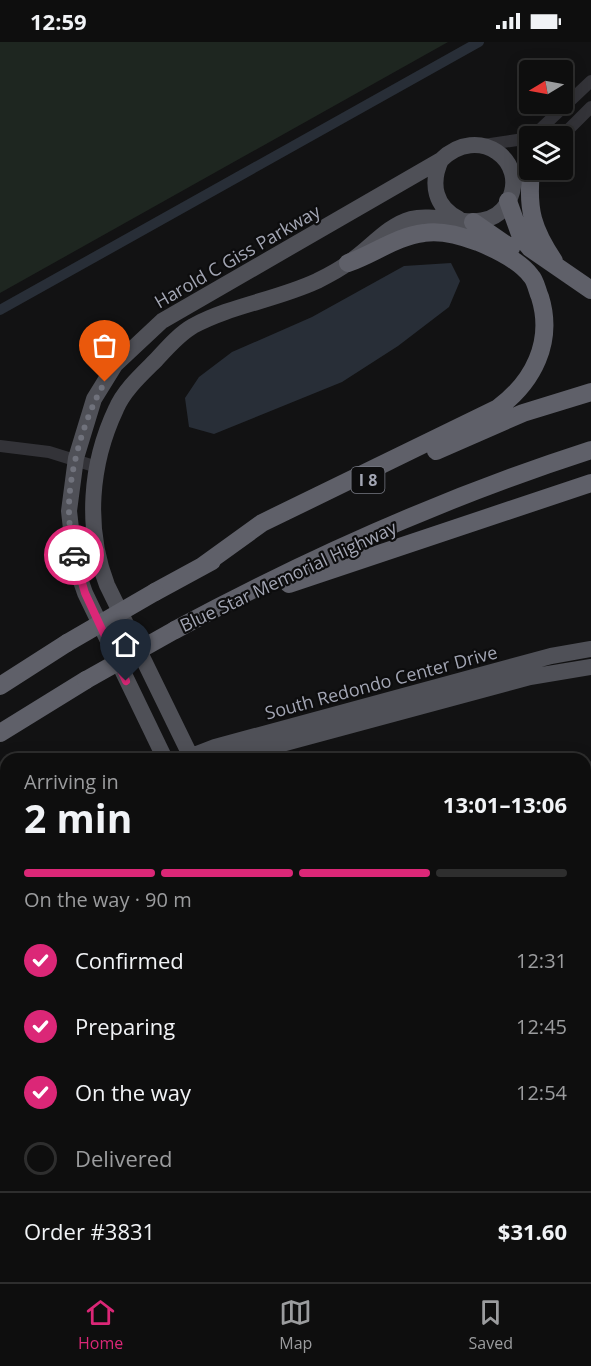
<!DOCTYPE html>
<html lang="en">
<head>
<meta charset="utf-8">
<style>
  :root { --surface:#0e0e0e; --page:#171717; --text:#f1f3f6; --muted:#9b9c9e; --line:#2e2e2e; --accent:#db2777 }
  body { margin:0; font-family:"Open Sans",sans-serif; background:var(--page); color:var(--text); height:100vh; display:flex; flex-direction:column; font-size:22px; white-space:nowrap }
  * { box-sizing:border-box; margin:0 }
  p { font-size:20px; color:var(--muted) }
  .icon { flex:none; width:33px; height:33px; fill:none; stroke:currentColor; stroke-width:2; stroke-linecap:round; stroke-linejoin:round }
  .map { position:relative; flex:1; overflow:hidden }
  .side { position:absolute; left:0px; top:711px; width:591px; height:530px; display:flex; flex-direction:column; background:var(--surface); border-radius:18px 18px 0 0; box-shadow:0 3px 15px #0003,0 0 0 2px var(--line) }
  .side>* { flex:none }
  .needle { width:39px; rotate:260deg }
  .buttons { position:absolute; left:519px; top:18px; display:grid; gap:12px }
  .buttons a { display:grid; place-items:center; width:54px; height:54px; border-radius:6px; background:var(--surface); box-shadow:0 3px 15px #0003,0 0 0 2px var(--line); font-size:30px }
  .pin { position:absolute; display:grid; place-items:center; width:51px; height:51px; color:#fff; margin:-62px -26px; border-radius:50% 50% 50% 0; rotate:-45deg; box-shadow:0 0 6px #0007 }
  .pin .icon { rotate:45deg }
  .courier { position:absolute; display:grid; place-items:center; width:60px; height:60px; margin:-30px; border:4px solid #db2777; border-radius:50%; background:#fff; color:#222; box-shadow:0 2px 8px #0007 }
  .headline em { font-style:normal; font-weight:700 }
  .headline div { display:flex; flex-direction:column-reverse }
  .headline { display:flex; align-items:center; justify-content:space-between; height:102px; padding:0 24px }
  h1 { font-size:39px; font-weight:700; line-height:45px }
  .bar { display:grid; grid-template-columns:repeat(4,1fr); gap:9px 6px; align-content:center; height:72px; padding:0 24px }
  .bar i { height:8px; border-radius:4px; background:var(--line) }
  .bar .current { background:var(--accent) }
  .bar p { grid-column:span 4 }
  .line { display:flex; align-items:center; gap:15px; padding:0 24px; border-top:2px solid var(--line) }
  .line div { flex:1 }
  ol { padding:0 24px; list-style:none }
  li { display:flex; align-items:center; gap:18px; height:66px }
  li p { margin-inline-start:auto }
  li .icon { padding:6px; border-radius:50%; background:var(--accent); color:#fff; stroke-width:4 }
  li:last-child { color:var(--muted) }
  li i { width:33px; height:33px; border:3px solid var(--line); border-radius:50% }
  .status { display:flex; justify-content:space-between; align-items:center; height:42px; padding:0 30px; background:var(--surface); direction:ltr }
  .status svg { height:16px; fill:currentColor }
  .tabs { display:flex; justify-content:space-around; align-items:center; height:84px; border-top:2px solid var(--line); background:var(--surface); font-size:16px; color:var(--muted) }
  .tabs a { display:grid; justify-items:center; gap:3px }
  .tabs .current { color:var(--accent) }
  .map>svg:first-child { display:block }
</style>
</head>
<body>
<div class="status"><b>12:59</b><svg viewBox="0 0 49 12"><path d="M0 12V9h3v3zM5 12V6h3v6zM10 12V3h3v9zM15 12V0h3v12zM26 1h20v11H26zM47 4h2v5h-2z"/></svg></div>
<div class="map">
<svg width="591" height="1240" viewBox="0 0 591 1240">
  <rect width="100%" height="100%" fill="#121213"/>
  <!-- green -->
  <path fill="#1e2620" d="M0,0H448L0,251Z"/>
  <!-- water -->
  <path fill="#282e37" d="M451,221L460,239L449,265L398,304L342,340L214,392L189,385L185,356L199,335L232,310L312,275L404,224Z"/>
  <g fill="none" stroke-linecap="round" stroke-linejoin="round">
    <!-- canal -->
    <path stroke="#282e37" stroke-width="10" d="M0,268L479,0"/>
    <!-- minor -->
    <path stroke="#333338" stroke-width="12" d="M533,94L591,39
      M562,94L591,65
      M484,103L530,96
      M0,404L49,410L97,425
      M585,883L591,882
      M585,983L591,982
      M0,1014L6,1012
      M585,1120L591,1118
      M0,1157L6,1155
      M108,1240L117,1238L126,1240
      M169,1240L188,1234"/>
    <!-- major -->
    <path stroke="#4f5057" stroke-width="16" d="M441,118C430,142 435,165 459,177
      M165,717L85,551L75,522L69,469L76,416L94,357L115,323L162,279L441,118C478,81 530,119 508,160C488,196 442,169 411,177C386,184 369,208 348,221C339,228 327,234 317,239C276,258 232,263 193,284C179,292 167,306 156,318C142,332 124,348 116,367C90,422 85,486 107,543L192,717
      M184,717L215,705L551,614L591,607
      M226,717L530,635L591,625
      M404,1234L405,1240
      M423,1234L424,1240"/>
    <!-- highway -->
    <path stroke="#5f6069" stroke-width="18" d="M531,130C527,168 533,188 554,219
      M508,159L521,195L530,206L591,248
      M473,180L511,206
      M436,409L523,371L591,350
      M201,525L262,481L498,366C533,340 554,300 540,255C537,249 536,239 531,234C520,219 495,207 478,200C462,194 441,188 424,191C397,194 374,212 348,221
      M289,542L591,441
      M155,550L212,519
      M175,588C307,517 448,454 591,408
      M0,644L67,601
      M0,691L86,638"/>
    <!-- rail -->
    <path stroke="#4c4d53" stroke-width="3" stroke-dasharray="8 6" stroke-linecap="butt" d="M585,723L591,721
      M0,886L6,885
      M0,903L6,901"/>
    <!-- highway-bridge -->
    <path stroke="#5f6069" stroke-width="18" d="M67,601L155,550
      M86,638L175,588"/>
  </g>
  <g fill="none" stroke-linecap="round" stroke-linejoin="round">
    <!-- done -->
    <path stroke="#70727c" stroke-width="6" stroke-dasharray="0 10.8" d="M74,513C72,499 69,484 69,470C68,431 85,373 105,340"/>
    <!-- route -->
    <path stroke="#db2777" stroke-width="8" d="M74,513L85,551L126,639"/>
  </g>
  <g text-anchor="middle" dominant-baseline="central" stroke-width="4.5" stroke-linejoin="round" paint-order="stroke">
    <!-- shield labels -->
    <rect fill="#0d0d0e" stroke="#767882" stroke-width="1.5" x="351.5" y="425" width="33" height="26" rx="4.5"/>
    <g font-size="16" font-weight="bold" fill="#a3a6b4">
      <text x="368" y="438">I 8</text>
    </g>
    <!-- street labels -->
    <g font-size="18" fill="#a3a6b4" stroke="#0d0d0e">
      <text transform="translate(237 214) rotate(-30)">Harold C Giss Parkway</text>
      <text transform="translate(288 534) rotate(-25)">Blue Star Memorial Highway</text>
      <text transform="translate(381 640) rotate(-15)">South Redondo Center Drive</text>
    </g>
  </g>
</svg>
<div class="buttons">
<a><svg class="needle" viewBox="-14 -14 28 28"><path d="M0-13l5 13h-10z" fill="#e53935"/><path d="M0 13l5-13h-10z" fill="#9b9c9e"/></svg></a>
<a><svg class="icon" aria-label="layers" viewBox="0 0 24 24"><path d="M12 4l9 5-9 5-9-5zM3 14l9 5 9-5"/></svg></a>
</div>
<div class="pin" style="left:105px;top:340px;background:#ea580c"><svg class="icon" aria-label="bag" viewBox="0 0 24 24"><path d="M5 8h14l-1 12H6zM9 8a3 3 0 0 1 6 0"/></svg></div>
<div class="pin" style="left:126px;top:639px;background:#1f2937"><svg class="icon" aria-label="home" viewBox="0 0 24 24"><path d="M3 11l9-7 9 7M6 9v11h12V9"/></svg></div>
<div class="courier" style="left:74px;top:513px"><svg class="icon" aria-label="car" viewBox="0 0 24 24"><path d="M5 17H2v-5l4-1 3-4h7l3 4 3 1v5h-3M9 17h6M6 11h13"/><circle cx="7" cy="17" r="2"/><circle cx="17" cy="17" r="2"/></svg></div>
<section class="side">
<div class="headline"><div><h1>2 min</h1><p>Arriving in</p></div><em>13:01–13:06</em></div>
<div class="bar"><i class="current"></i><i class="current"></i><i class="current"></i><i></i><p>On the way · 90 m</p></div>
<ol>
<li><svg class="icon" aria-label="check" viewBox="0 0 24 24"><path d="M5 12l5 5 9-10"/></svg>Confirmed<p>12:31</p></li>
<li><svg class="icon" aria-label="check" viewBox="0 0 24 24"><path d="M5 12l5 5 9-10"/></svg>Preparing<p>12:45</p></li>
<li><svg class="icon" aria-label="check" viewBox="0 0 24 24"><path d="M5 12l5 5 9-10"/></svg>On the way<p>12:54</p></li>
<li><i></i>Delivered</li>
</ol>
<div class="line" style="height:78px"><div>Order #3831</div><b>$31.60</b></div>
</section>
</div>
<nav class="tabs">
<a class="current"><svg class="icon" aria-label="home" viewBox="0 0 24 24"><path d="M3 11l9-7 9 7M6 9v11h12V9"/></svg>Home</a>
<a><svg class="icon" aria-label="map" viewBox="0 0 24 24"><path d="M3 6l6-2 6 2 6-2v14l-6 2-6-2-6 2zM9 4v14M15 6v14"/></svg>Map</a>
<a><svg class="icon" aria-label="saved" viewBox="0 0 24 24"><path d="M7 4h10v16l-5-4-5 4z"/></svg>Saved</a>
</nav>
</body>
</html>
